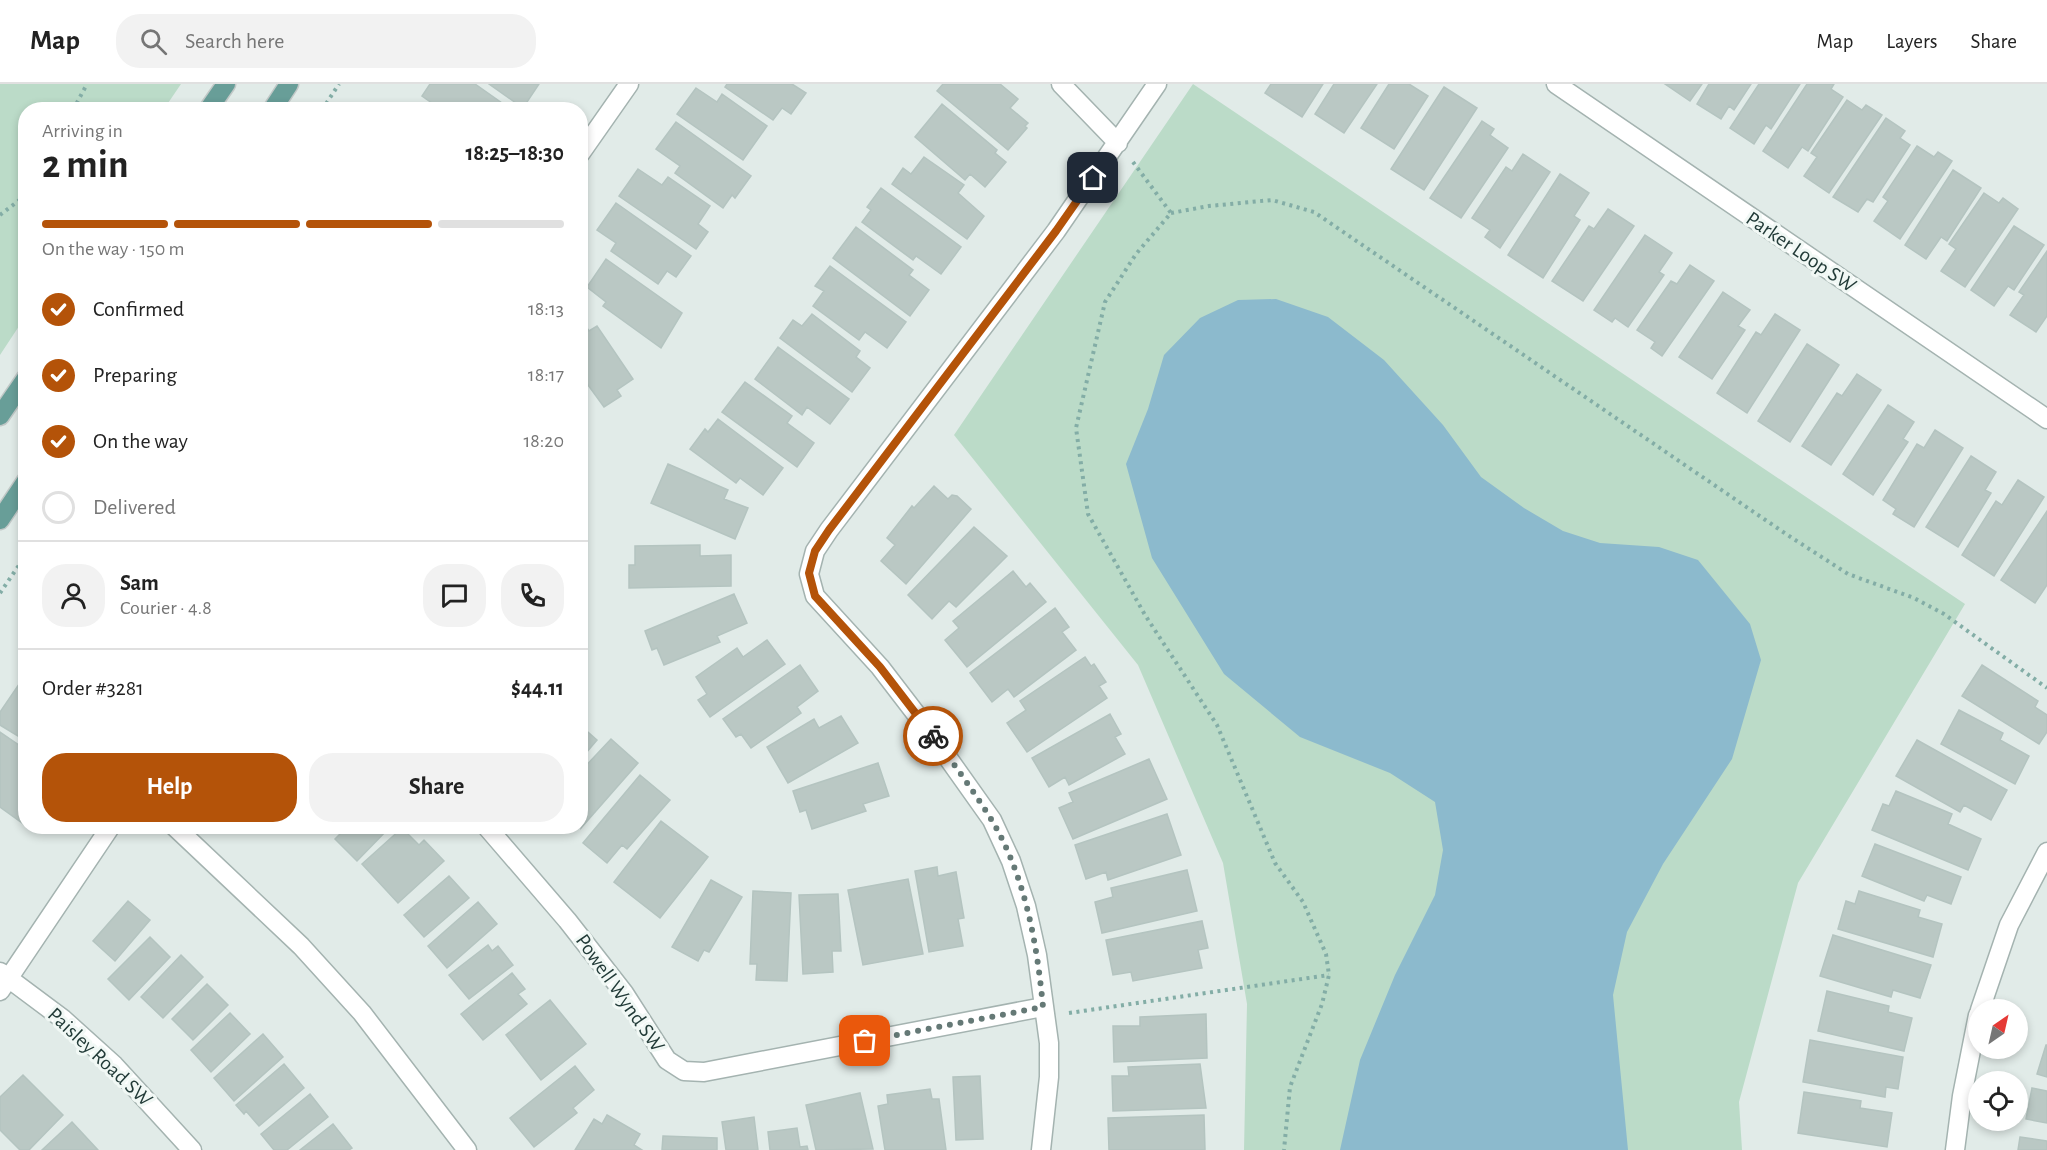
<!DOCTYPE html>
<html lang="en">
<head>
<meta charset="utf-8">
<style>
  :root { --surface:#fff; --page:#f2f2f2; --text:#222; --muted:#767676; --line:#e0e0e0; --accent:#b45309 }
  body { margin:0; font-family:"Alegreya Sans",sans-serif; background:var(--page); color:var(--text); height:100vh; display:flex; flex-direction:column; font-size:22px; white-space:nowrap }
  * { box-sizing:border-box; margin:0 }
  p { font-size:20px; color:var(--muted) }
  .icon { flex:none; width:33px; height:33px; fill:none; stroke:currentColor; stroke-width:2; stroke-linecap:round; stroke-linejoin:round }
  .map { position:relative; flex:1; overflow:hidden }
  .drawer { position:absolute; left:18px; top:18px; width:570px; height:732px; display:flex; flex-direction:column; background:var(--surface); border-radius:24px; box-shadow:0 3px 9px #0003 }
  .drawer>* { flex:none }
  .needle { width:39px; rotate:34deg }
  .buttons { position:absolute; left:1968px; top:915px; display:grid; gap:12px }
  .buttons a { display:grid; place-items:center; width:60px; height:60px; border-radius:50%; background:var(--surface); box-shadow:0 3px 9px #0003; font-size:30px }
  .pin { position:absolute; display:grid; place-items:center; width:51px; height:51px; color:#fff; margin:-26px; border-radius:12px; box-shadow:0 3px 9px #0006 }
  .courier { position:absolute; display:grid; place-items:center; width:60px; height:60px; margin:-30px; border:4px solid #b45309; border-radius:50%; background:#fff; color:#222; box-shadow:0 2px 8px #0007 }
  .summary em { font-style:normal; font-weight:600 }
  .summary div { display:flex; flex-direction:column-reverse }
  .summary { display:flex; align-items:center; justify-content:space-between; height:102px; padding:0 24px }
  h1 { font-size:39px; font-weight:600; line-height:45px }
  .bar { display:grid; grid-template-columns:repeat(4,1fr); gap:9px 6px; align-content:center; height:72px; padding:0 24px }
  .bar i { height:8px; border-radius:4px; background:var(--line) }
  .bar .on { background:var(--accent) }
  .bar p { grid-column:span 4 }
  .line { display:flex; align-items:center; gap:15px; padding:0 24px; border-top:2px solid var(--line) }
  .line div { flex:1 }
  .round { display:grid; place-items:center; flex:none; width:63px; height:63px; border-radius:24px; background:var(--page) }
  ol { padding:0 24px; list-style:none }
  li { display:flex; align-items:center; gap:18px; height:66px }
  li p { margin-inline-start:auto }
  li .icon { padding:6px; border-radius:50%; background:var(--accent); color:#fff; stroke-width:4 }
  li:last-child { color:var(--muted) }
  li i { width:33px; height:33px; border:3px solid var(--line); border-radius:50% }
  .button { display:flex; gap:12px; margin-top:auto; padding:12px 24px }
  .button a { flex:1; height:69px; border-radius:24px; background:var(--accent); color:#fff; font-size:24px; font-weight:600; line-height:69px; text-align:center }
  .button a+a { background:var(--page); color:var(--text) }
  header { display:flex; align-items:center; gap:36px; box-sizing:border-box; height:84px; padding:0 30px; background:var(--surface); border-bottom:2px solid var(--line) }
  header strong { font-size:28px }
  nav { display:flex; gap:33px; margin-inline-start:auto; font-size:21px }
  .search { width:420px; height:54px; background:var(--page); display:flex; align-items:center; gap:15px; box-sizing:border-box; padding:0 21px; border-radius:24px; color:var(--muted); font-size:22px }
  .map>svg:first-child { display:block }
</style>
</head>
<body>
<header>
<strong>Map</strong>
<div class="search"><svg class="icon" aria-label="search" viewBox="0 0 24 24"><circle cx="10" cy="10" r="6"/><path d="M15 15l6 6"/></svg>Search here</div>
<nav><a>Map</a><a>Layers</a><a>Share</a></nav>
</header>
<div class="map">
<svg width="2047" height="1066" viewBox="0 0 2047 1066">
  <rect width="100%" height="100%" fill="#e1ebe8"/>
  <!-- green -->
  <path fill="#bbdbc8" d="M0,0H181L164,25L26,26L25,233L0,271Z
    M1193,0L1965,520L1798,799L1739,1018L1742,1066H1244L1247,920L1223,779L1138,581L954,351Z"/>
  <!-- water -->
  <path fill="#8cbacd" d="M1276,215L1328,233L1384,276L1443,341L1481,393L1524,424L1563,447L1600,459L1659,463L1698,476L1750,540L1761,576L1732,675L1663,780L1627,848L1613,911L1628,1066H1340L1360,976L1395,891L1435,811L1443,766L1435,718L1390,689L1300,653L1224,590L1152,474L1126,380L1148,325L1164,271L1200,234L1238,216Z"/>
  <!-- building -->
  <path fill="#bac8c4" stroke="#b4c4c0" stroke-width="1.5" d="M430,0H475L512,26H442L422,12Z
    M489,0H539L523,24Z
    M727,0H792L806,9L791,30L782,24L773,36L725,3Z
    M943,0H1000L1018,15L1010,24L1028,39L1025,42L1027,44L1008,66L937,7Z
    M1271,0H1323L1302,33L1265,9Z
    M1334,0H1377L1344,49L1315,30Z
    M1389,0H1409L1428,12L1394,65L1361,44Z
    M1665,0H1702L1690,17Z
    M1709,0H1751L1734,26L1729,22L1721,35L1697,20Z
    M1759,0H1800L1771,45L1766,41L1754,60L1730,44Z
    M1807,0H1834L1831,5L1843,13L1808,67L1802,63L1788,84L1763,67Z
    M1444,3L1477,24L1424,106L1391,85Z
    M696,4L717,18L722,10L767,42L743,76L677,30Z
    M1847,16L1862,26L1866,21L1882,31L1829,109L1804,92L1817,73L1811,69Z
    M942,20L997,66L995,69L1006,78L985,103L970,90L965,96L915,53Z
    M1886,34L1905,47L1900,54L1910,61L1873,118L1867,115L1858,128L1833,113Z
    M1482,37L1494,45L1490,51L1508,64L1461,134L1430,114Z
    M676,38L751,92L735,114L732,111L723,124L675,89L680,82L656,65Z
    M1917,62L1934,73L1938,68L1952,77L1900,155L1874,137L1888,117L1883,113Z
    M1523,70L1550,88L1500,164L1485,153L1490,146L1472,134L1506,83L1512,87Z
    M924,73L964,101L958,109L984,132L967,155L892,100L903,84L911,90Z
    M638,85L662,101L668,93L710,122L698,140L708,148L696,165L619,112Z
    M1953,86L1981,104L1947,157L1941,153L1926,175L1905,161Z
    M1560,90L1589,109L1574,132L1580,136L1543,194L1508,171Z
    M881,104L961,163L941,190L916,172L913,176L862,138L871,126L867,123Z
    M1984,109L1999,119L2003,114L2018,125L1965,203L1941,187L1956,165L1949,160Z
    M616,119L691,172L676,193L667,187L658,200L611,167L616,159L597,146Z
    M1608,125L1634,142L1583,217L1552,197L1589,142L1594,145Z
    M2014,142L2044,161L2014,206L2008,202L1994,222L1971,206Z
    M856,143L913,186L909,191L929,206L910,232L833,174Z
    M1645,151L1672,169L1659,188L1664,191L1628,243L1615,234L1612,238L1594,226Z
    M2047,167V232L2036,248L2010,231L2024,211L2019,208Z
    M606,175L682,229L661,264L603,222L606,218L587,203Z
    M1690,181L1714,197L1662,272L1651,264L1655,258L1637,246L1671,197L1677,200Z
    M830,182L906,238L887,264L865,248L859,256L813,222L824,207L815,202Z
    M1723,208L1750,226L1738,242L1745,246L1712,295L1679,273Z
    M812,230L860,267L856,273L870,284L852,308L780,254L793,236L802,242Z
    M1775,230L1800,246L1747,329L1717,309L1756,248L1761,251Z
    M580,234L589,247L597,242L633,295L617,306L621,312L604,323L580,290Z
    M1807,260L1839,281L1790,358L1758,337Z
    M778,263L849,315L830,340L807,323L802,331L755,295Z
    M1857,290L1881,306L1831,381L1802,362L1837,309L1842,312Z
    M745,298L792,332L787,339L814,359L797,383L722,328Z
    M1888,321L1914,338L1903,355L1908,358L1873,411L1843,390Z
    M718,335L783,384L763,411L740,394L736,399L690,365L705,345L708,348Z
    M1935,346L1963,364L1914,443L1893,430L1896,425L1883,416L1917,360L1924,364Z
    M1971,372L1996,388L1985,406L1991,409L1958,463L1926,443Z
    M668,380L728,406L724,415L748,424L735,455L651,419Z
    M2018,396L2044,413L1994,492L1962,471L1996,417L2002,421Z
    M934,402L948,415L952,411L957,412L971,425L906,500L881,477L895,461L887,454L912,422L914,424Z
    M2047,427V501L2035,519L2001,496Z
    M974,443L1007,472L956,523L949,517L932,535L908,511Z
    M700,461V472L731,471V502L629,504V481H635V462Z
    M1013,487L1026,503L1030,499L1046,518L967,583L945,556L959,544L953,537Z
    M734,510L747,539L717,552L720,558L664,581L657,564L652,566L645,547Z
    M1055,524L1069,543L1062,548L1076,566L1014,613L1008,605L992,618L970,589Z
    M767,556L785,580L710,633L698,616L707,610L696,593L737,564L743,573Z
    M1085,573L1091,582L1094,580L1106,598L1099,602L1107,614L1027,668L1007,639L1026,626L1020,617Z
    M800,581L818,607L797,623L801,629L751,664L741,650L736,653L723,635Z
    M1982,581L2038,617L2035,623L2047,631V648L2039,660L1962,612Z
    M26,590V657L0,641V628Z
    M1959,626L2003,649L2000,656L2029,672L2015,700L1941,660Z
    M1110,630L1121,650L1115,653L1125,670L1069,701L1065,693L1049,703L1032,674Z
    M841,632L858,659L788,699L767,663L814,635L819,644Z
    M580,641L597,656L580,676Z
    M0,648L26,666L25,741L0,723Z
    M611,655L638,679L581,744L580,688Z
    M1917,656L2007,706L1991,736L1964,721L1960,728L1896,692Z
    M1149,675L1167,715L1073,755L1059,724L1073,718L1069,709Z
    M878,679L889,712L863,720L866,727L812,745L806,726L800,728L793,707Z
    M640,691L670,716L627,765L622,761L607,779L583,759Z
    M1896,707L1952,730L1948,740L1981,755L1968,786L1872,746L1883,720L1889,722Z
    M1167,730L1181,771L1108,796L1106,788L1086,795L1075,761Z
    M661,737L708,773L660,834L614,798Z
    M348,742H391L357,777L335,755Z
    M402,744L419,761L424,756L444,777L398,819L362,780Z
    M1875,760L1961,793L1951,820L1927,811L1924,817L1862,792Z
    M937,783L938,792L956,788L964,834L958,835L963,862L929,868L915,787Z
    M1187,786L1197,827L1102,849L1095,818L1113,813L1111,804Z
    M449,792L469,814L424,853L404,831Z
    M908,795L923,870L863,881L848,806Z
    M711,796L742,813L709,868L704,866L698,877L672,863Z
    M753,807L791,809L787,897L756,896L757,880H750Z
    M1859,807L1920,826L1918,833L1942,840L1933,873L1838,845L1846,817L1855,820Z
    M838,810L841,867H832L833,888L803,890L799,811Z
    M128,817L150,836L115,877L93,857Z
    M478,818L497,840L447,884L428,862Z
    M1202,837L1208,864L1198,866L1202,884L1133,897L1131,888L1113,891L1106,856Z
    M1833,851L1931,881L1920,914L1893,906L1891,913L1820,892Z
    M150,853L170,873L129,916L108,895Z
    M488,861L492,867L498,862L513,881L469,915L449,891Z
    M181,871L203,893L163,934L141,913Z
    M512,889L525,905L518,910L527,920L483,956L461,930Z
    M207,900L228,921L193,956L172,935Z
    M1827,907L1889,922L1888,928L1912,934L1904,967L1818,947Z
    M550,916L586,960L541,996L506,951Z
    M230,929L250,950L211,988L191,966Z
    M1206,930L1207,974L1114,978L1113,942H1140V933Z
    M263,950L283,973L234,1017L214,994Z
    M1810,956L1903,973L1898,1005L1886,1003L1885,1013L1803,998Z
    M2046,961H2047V993L2037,990Z
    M284,980L304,1004L259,1042L246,1027L244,1030L236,1021Z
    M1200,980L1206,1024L1113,1027L1112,992H1129L1128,983Z
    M575,982L594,1006L573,1024L577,1029L534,1063L510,1034Z
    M23,991L63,1031L29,1066H20L0,1046V1013Z
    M980,992L983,1055L956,1056L953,993Z
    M2032,1004L2047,1007V1039L2026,1035Z
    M930,1005L932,1015H939L946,1066H885L878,1022L888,1020L887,1011Z
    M1804,1008L1861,1017L1860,1024L1892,1029L1887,1063L1798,1049Z
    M860,1009L873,1065L816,1066L806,1021Z
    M310,1010L328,1033L287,1066H274L261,1050Z
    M607,1031L640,1050L634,1061L642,1066H575L594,1035L602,1040Z
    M1204,1031L1205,1066H1109L1108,1034Z
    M754,1033L758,1066H726L722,1038Z
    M72,1038L98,1066H42Z
    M333,1040L352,1064L349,1066H300Z
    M797,1044L800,1063L807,1062L808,1066H770L768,1048Z
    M663,1052L717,1054V1066H662Z
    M2020,1053L2047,1057V1066H2018Z"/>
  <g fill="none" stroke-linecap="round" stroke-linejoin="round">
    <defs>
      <path id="minor" d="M1061,0L1118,59
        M1556,0L2047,335
        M580,70L629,0
        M174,742L301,862L362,929L467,1066
        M486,742L567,836L624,909L667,976L684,987L704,988L1043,923
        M0,888L63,935L114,981L192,1066
        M0,907L111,742
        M1980,926L2009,841L2047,768
        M1041,1066L1049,993V959L1037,871L1026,822L1011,777L992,736L926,643L880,583L815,512L809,490L815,467L829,446L1056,147L1157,0
        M1955,1066L1962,1012L1978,931"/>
      <path id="major" d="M208,26L226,0
        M272,26L289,0
        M0,332L26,294
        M0,436L26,397"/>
    </defs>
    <!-- minor casing -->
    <use href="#minor" stroke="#a4b3b0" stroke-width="21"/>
    <!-- major casing -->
    <use href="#major" stroke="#c1c8c7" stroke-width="21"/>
    <!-- path -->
    <path stroke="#83ada6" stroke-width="4" stroke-dasharray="3 4.5" stroke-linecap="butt" d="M73,26L87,0
      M322,26L339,0
      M1133,78L1171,129L1136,170L1105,218L1076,344L1088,430L1145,531L1217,641L1275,779L1303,818L1326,870L1329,891L1322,920L1290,1003L1284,1066
      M1171,129L1209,122L1272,116L1314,128L1786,450L1848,490L1914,514L1944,530L2047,604
      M0,131L22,114L26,108
      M0,509L26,471
      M1069,929L1329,891"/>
    <!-- minor -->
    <use href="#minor" stroke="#fff" stroke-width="18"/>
    <!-- major -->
    <use href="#major" stroke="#689e98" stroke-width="18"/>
  </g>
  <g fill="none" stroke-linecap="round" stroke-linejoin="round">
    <!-- done -->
    <path stroke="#657976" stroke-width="6" stroke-dasharray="0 10.8" d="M865,957L1043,923C1037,859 1025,791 991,735C973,706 953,679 933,652"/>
    <!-- route -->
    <path stroke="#b45309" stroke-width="8" d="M933,652L880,583L815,512L809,489L815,467L829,446L1056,147L1093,94"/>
  </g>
  <g text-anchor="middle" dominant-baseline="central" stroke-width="6" stroke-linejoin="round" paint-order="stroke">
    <!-- street labels -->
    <g font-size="21" fill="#223b38" stroke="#f1f8f5">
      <text transform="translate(1801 168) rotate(34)">Parker Loop SW</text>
      <text transform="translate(620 909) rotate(55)">Powell Wynd SW</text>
      <text transform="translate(100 973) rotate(43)">Paisley Road SW</text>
    </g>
  </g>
</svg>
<div class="buttons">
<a><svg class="needle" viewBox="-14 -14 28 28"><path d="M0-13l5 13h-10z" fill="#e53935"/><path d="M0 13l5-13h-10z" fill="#767676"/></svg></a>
<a><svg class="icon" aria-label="locate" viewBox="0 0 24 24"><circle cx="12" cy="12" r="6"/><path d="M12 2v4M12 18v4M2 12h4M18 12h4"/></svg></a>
</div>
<div class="pin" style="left:865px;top:957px;background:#ea580c"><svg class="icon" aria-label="bag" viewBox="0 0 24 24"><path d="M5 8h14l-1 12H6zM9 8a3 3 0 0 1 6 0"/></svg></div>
<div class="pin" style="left:1093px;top:94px;background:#1f2937"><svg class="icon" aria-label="home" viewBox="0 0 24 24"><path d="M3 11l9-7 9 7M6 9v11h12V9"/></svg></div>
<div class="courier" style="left:933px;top:652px"><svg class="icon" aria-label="bike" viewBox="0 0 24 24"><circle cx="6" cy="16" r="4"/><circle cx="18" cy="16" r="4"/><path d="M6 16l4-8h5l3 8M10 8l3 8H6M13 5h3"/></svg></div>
<section class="drawer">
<div class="summary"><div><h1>2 min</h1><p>Arriving in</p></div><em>18:25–18:30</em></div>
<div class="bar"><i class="on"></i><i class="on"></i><i class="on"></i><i></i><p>On the way · 150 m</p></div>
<ol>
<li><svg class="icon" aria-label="check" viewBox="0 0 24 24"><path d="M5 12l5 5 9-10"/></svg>Confirmed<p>18:13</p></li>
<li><svg class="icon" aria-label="check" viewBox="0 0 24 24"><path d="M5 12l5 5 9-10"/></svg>Preparing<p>18:17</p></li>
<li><svg class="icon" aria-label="check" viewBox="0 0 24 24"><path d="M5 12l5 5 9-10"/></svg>On the way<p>18:20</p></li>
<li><i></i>Delivered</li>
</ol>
<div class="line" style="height:108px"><a class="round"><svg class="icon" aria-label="person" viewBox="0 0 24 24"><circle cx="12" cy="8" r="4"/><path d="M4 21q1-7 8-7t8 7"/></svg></a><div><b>Sam</b><p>Courier · 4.8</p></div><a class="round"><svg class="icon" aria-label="chat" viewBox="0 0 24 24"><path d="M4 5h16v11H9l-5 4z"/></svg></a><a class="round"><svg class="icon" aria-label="phone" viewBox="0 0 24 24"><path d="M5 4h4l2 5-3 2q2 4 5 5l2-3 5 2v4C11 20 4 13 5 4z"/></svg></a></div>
<div class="line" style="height:78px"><div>Order #3281</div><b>$44.11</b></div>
<div class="button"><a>Help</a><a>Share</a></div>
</section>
</div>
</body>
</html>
